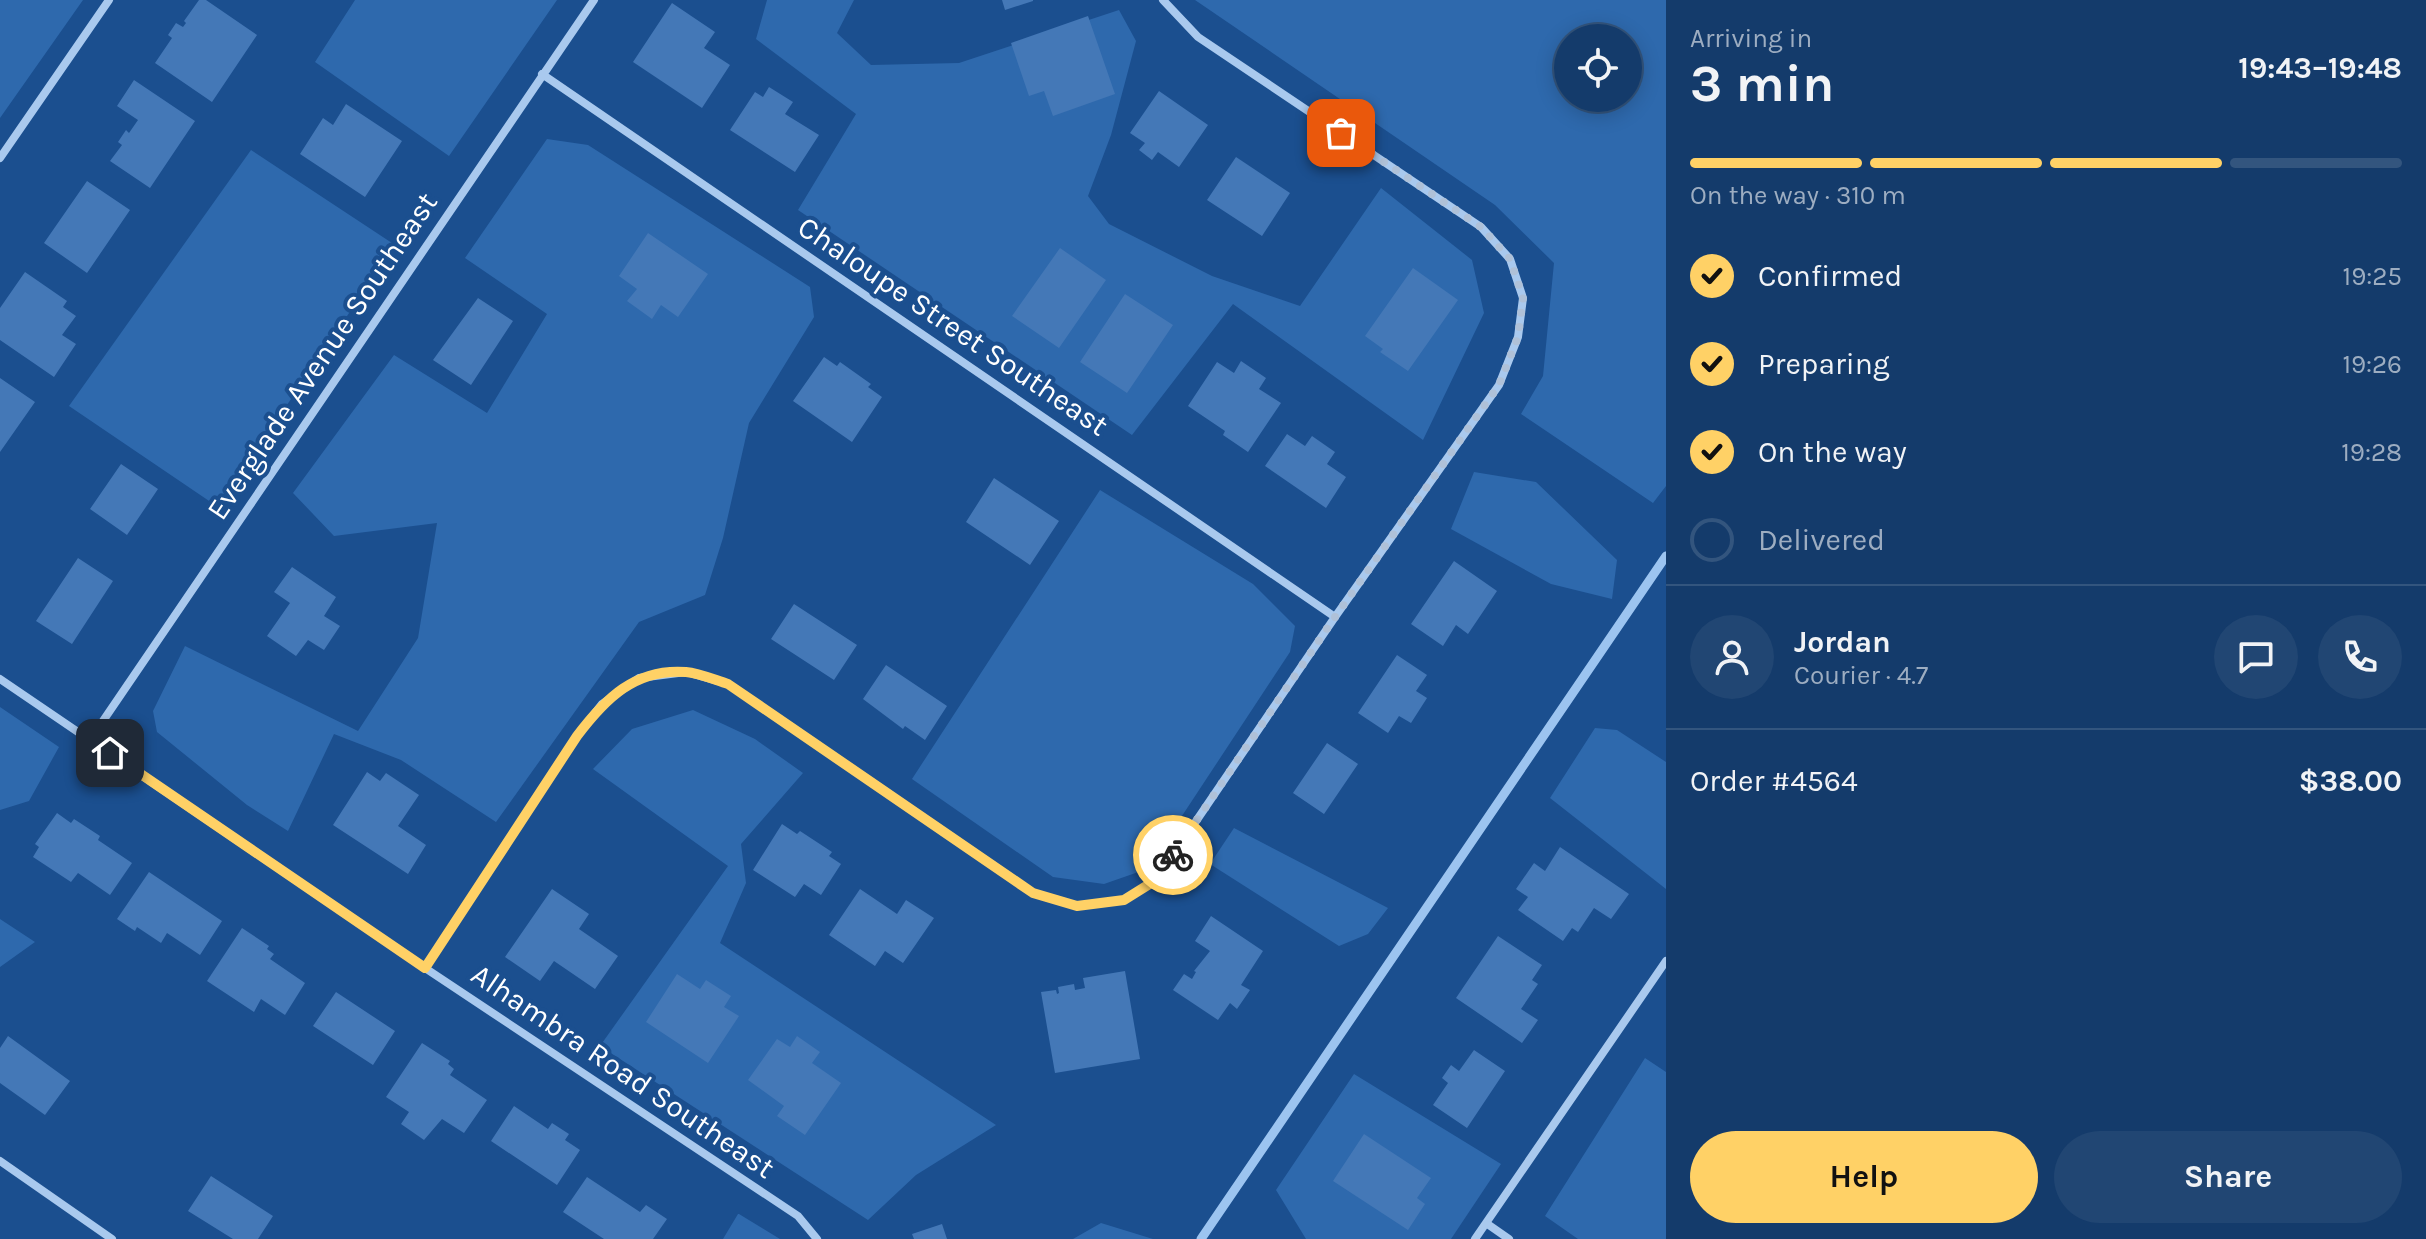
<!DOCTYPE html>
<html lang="en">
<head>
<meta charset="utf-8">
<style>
  :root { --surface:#143b6b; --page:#214673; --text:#f1f3f6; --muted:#9dadc1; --line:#33557e; --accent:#ffd166 }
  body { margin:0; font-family:Karla,sans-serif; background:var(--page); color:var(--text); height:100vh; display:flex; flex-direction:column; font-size:30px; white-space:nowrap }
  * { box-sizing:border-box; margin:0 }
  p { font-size:26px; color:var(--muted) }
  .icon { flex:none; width:44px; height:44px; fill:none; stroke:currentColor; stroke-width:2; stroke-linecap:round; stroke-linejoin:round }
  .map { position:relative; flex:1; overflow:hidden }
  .panel { display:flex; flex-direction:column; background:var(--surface); width:760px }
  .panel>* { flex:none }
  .controls { position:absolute; left:1554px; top:24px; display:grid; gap:16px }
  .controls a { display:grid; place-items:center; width:88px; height:88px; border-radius:50%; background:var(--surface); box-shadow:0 4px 20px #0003,0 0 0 2px var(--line); font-size:40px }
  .pin { position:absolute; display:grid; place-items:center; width:68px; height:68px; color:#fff; margin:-34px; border-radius:16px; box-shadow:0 4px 12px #0006 }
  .courier { position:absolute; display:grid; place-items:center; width:80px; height:80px; margin:-40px; border:6px solid #ffd166; border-radius:50%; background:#fff; color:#222; box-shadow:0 2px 10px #0007 }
  .summary em { font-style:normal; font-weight:700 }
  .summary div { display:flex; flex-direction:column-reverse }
  .summary { display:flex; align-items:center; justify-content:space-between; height:136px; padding:0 24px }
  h1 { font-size:52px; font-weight:700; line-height:60px }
  .bar { display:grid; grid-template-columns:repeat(4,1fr); gap:12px 8px; align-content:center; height:96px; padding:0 24px }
  .bar i { height:10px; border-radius:6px; background:var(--line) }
  .bar .active { background:var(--accent) }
  .bar p { grid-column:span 4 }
  .line { display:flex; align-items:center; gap:20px; padding:0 24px; border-top:2px solid var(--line) }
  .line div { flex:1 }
  .round { display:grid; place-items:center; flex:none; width:84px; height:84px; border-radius:42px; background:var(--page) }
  ol { padding:0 24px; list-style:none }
  li { display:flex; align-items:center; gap:24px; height:88px }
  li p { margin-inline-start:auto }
  li .icon { padding:8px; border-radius:50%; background:var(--accent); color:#111; stroke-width:4 }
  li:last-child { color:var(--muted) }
  li i { width:44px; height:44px; border:4px solid var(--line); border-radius:50% }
  .button { display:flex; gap:16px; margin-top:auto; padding:16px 24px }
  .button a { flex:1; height:92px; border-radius:48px; background:var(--accent); color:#111; font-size:32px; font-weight:700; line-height:92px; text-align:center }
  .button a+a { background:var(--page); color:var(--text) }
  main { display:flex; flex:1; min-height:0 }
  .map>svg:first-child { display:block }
</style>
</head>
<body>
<main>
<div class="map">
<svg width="1666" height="1239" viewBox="0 0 1666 1239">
  <rect width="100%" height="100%" fill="#1b4f8f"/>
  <!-- green -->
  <path fill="#2e69ad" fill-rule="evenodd" d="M0,0H83L0,118Z
    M355,0H557L449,156L315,62Z
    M767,0H854L837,33L871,65L959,63L1119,10L1136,41L1111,135L1088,196L1109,224L1212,276L1300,306L1381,188L1472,260L1484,313L1423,440L1233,304L1132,435L798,210L856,114L756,39Z
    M1195,0H1666V486L1653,503L1521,414L1543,376L1554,263L1495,205ZM1568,38H1628V98H1568Z
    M547,139L588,145L810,287L814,317L749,423L723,538L705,595L639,622L496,822L401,760L334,734L288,831L247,805L157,732L153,711L185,646L358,731L418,638L437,523L334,536L293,493L394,355L487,413L547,314L465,258Z
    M251,150L395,245L218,507L69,406Z
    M1474,472L1536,482L1617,560L1612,599L1551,584L1451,529Z
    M1100,490L1253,584L1295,626L1290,652L1147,869L1104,884L1053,877L912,779Z
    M0,707L59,747L29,801L0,810Z
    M693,710L755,739L803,773L741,844L746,883L720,943L996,1125L916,1175L868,1220L600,1046L728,866L593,769L632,729Z
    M1595,728L1617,730L1666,762V889L1550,798Z
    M1234,828L1388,908L1368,934L1339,946L1210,864Z
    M0,919L35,942L0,967Z
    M1645,1058L1666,1072V1239H1578L1545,1216Z
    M1354,1074L1501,1164L1451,1239H1306L1276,1190Z
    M738,1214H739L780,1239H723Z
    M1101,1223L1153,1239H1073Z"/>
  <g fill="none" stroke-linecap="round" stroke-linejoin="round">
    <!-- stream -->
    <path stroke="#9cc4f0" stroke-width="9" d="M1201,1239L1666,556"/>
  </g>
  <!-- building -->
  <path fill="#4478b7" d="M199,0H206L257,35L212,102L155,63L172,38L168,35L176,23L183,27L186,23L184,21Z
    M1002,0H1033V1L1005,10Z
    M672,3L715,32L704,48L730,65L702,108L633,62Z
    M1088,16L1115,94L1053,116L1044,91L1029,96L1011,43Z
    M134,80L195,121L150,188L110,161L122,145L118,142L126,130L129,133L138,120L117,106Z
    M769,87L793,102L785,114L819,135L795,172L730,130L755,92L763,97Z
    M1159,91L1208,125L1179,167L1158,152L1152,160L1139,150L1145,143L1130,133Z
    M346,104L402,141L365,197L300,154L323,118L333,125Z
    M1236,157L1290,193L1262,236L1207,200Z
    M87,181L130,210L87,273L44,243Z
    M648,233L708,274L678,317L661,305L652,319L627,301L637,289L619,276Z
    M1060,248L1106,280L1059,348L1012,316Z
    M1413,268L1458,300L1408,371L1380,352L1383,349L1365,336Z
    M25,272L67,301L63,307L76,316L62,335L76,344L54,377L0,340V308Z
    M1125,294L1173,325L1127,393L1080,362Z
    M478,298L513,321L471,385L433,360Z
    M824,357L837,366L840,362L871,384L868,387L882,397L852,442L793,401Z
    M1241,361L1266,378L1259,389L1281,403L1248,452L1223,435L1225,431L1188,406L1217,362L1234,373Z
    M0,378L35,402L0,452Z
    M1287,434L1305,446L1312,436L1335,452L1327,464L1346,477L1326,508L1265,466Z
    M121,464L158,489L127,535L90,509Z
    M994,478L1059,521L1030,565L966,522Z
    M78,558L113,581L72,644L36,621Z
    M1454,561L1497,591L1468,634L1456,625L1443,646L1411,624Z
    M292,567L336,597L324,616L340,626L324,650L308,640L296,656L267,636L290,603L274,592Z
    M794,604L857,645L834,680L771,639Z
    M1397,655L1427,675L1416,691L1427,698L1411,723L1399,716L1388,733L1358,713Z
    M886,665L947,706L925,740L905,726L903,729L863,699Z
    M1327,743L1358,764L1324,814L1293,793Z
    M367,772L380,781L386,773L419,795L398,826L426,845L408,874L333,825Z
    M57,813L71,823L74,819L100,836L98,840L132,863L110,895L78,873L71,882L33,857L39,847L35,844Z
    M782,824L797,834L800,831L832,852L829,856L841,864L821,895L804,884L795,897L753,870Z
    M1560,847L1629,894L1611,919L1594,908L1578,932L1572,928L1563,941L1518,910L1528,897L1516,889L1534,863L1545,871Z
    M149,872L222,921L200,955L167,933L161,943L137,927L135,931L117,919Z
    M552,889L589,914L579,929L618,956L595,989L554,961L540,981L505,957Z
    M860,889L897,914L906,900L934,918L903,963L885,951L875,966L829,935Z
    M1211,916L1263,951L1241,985L1250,990L1237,1009L1230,1003L1218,1020L1173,990L1184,974L1192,979L1196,972L1194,971L1210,951L1195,941Z
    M242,928L269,946L267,949L274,954L270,959L305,983L285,1015L261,999L254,1012L207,981Z
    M1498,936L1542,965L1532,980L1538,984L1521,1009L1538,1020L1522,1043L1456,998Z
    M1125,971L1140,1059L1055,1073L1041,992L1056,990L1057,994L1059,993L1058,987L1074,984L1075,990L1085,988L1083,978Z
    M677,974L700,989L706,980L731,996L724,1007L739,1016L708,1063L646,1022Z
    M336,992L395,1031L373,1065L313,1026Z
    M8,1036L70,1081L45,1115L0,1083V1048Z
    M797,1036L820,1052L812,1063L841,1083L805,1135L777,1116L784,1106L748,1080L777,1039L790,1047Z
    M422,1043L450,1061L448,1064L454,1069L450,1075L487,1100L464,1133L442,1119L424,1140L401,1124L409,1112L386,1097Z
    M1474,1050L1505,1071L1467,1128L1433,1105L1448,1083L1442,1078L1451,1065L1459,1071Z
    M514,1106L548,1129L552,1123L569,1134L565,1140L580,1150L557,1185L491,1141Z
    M1364,1134L1431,1178L1417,1198L1425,1204L1408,1230L1333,1181Z
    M211,1176L273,1216L258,1239H233L188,1211Z
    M587,1177L640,1212L646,1205L667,1219L653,1239H604L563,1212Z
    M942,1224L947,1239H914L912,1234Z"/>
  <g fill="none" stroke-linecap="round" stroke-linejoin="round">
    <!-- street -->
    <path stroke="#a9c9ee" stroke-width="8" d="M542,74L1335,617
      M0,158L109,0
      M0,679L425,968L798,1216L817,1239
      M90,740L594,0
      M425,968L577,736L602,704L639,678L686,672L728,684L1033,893L1077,906L1124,900L1156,880L1335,617L1499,385L1518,337L1523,298L1510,259L1481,227L1198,37L1163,0
      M0,1161L112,1239
      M1486,1223L1509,1239
      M1475,1239L1666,961"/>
  </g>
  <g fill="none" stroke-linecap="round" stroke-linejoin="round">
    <!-- done -->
    <path stroke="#afc1d8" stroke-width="8" stroke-dasharray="0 14.4" d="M1173,855L1335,617L1499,385L1518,337L1523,298L1510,259L1481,227L1341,133"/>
    <!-- route -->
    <path stroke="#ffd166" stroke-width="10" d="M110,753L425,968L577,736C605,699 635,668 686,672C699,673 715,680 728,684L1033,893L1077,906L1124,900L1156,880L1173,855"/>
  </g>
  <g text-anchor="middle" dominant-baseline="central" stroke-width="8" stroke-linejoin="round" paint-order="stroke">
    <!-- street labels -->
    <g font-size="30" fill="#fff" stroke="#1b4f8f">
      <text transform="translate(953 326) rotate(34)">Chaloupe Street Southeast</text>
      <text transform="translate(322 356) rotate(-56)">Everglade Avenue Southeast</text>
      <text transform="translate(623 1071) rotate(34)">Alhambra Road Southeast</text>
    </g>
  </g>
</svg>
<div class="controls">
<a><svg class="icon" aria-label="locate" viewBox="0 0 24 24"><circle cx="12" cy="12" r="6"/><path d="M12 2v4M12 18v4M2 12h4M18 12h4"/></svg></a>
</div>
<div class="pin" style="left:1341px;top:133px;background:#ea580c"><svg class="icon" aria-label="bag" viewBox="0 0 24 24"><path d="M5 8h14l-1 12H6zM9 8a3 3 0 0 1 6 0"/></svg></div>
<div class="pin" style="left:110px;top:753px;background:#1f2937"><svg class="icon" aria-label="home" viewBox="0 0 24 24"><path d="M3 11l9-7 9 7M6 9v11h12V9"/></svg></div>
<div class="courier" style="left:1173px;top:855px"><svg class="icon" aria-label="bike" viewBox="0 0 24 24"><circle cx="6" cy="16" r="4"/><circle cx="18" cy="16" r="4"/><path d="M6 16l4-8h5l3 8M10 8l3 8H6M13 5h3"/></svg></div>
</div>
<section class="panel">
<div class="summary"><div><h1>3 min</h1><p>Arriving in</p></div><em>19:43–19:48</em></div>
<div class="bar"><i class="active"></i><i class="active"></i><i class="active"></i><i></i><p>On the way · 310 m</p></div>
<ol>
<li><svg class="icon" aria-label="check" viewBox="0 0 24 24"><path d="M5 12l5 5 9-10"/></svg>Confirmed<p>19:25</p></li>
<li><svg class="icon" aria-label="check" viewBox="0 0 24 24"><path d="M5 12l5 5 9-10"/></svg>Preparing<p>19:26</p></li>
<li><svg class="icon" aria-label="check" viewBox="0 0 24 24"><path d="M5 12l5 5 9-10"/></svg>On the way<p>19:28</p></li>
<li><i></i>Delivered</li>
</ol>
<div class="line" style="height:144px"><a class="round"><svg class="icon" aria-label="person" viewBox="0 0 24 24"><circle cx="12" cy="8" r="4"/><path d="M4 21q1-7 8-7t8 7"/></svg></a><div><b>Jordan</b><p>Courier · 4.7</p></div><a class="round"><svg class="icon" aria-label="chat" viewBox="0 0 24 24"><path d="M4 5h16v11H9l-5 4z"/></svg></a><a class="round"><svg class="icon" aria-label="phone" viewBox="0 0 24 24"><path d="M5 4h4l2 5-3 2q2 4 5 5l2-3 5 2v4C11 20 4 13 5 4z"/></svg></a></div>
<div class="line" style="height:104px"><div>Order #4564</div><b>$38.00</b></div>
<div class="button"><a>Help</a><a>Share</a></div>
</section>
</main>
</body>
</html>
